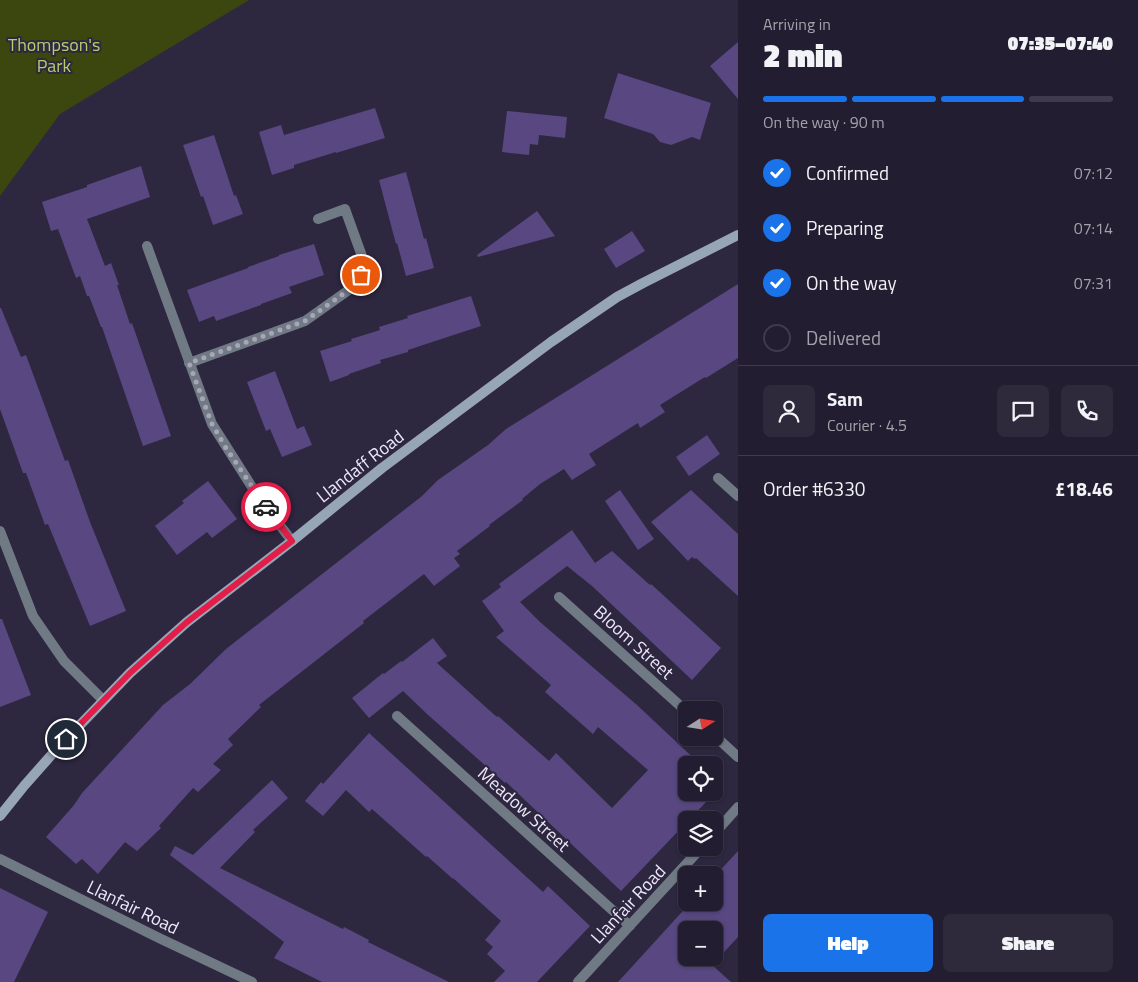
<!DOCTYPE html>
<html lang="en">
<head>
<meta charset="utf-8">
<style>
  :root { --surface:#221d30; --page:#2e2a3c; --text:#f1f3f6; --muted:#a2a2ab; --line:#3f3b4c; --accent:#1a73e8 }
  body { margin:0; font-family:"Titillium Web",sans-serif; background:var(--page); color:var(--text); height:100vh; display:flex; flex-direction:column; font-size:19px; white-space:nowrap }
  * { box-sizing:border-box; margin:0 }
  p { font-size:16px; color:var(--muted) }
  .icon { flex:none; width:28px; height:28px; fill:none; stroke:currentColor; stroke-width:2; stroke-linecap:round; stroke-linejoin:round }
  .map { position:relative; flex:1; overflow:hidden }
  .drawer { display:flex; flex-direction:column; background:var(--surface); width:400px }
  .drawer>* { flex:none }
  .needle { width:32px; rotate:78deg }
  .buttons { position:absolute; left:678px; top:701px; display:grid; gap:10px }
  .buttons a { display:grid; place-items:center; width:45px; height:45px; border-radius:8px; background:var(--surface); box-shadow:0 1px 4px #0004,0 0 0 1px var(--line); font-size:25px }
  .pin { position:absolute; display:grid; place-items:center; width:42px; height:42px; color:#fff; margin:-21px; border:2px solid #fff; border-radius:50%; box-shadow:0 1px 5px #0007 }
  .courier { position:absolute; display:grid; place-items:center; width:50px; height:50px; margin:-25px; border:4px solid #e11d48; border-radius:50%; background:#fff; color:#222; box-shadow:0 1px 6px #0007 }
  .overview em { font-style:normal; font-weight:800 }
  .overview div { display:flex; flex-direction:column-reverse }
  .overview { display:flex; align-items:center; justify-content:space-between; height:85px; padding:0 25px }
  h1 { font-size:32px; font-weight:800; line-height:38px }
  .bar { display:grid; grid-template-columns:repeat(4,1fr); gap:8px 5px; align-content:center; height:60px; padding:0 25px }
  .bar i { height:6px; border-radius:4px; background:var(--line) }
  .bar .selected { background:var(--accent) }
  .bar p { grid-column:span 4 }
  .line { display:flex; align-items:center; gap:12px; padding:0 25px; border-top:1px solid var(--line) }
  .line div { flex:1 }
  .round { display:grid; place-items:center; flex:none; width:52px; height:52px; border-radius:8px; background:var(--page) }
  ol { padding:0 25px; list-style:none }
  li { display:flex; align-items:center; gap:15px; height:55px }
  li p { margin-inline-start:auto }
  li .icon { padding:5px; border-radius:50%; background:var(--accent); color:#fff; stroke-width:4 }
  li:last-child { color:var(--muted) }
  li i { width:28px; height:28px; border:2px solid var(--line); border-radius:50% }
  .cta { display:flex; gap:10px; margin-top:auto; padding:10px 25px }
  .cta a { flex:1; height:58px; border-radius:8px; background:var(--accent); color:#fff; font-size:20px; font-weight:800; line-height:58px; text-align:center }
  .cta a+a { background:var(--page); color:var(--text) }
  main { display:flex; flex:1; min-height:0 }
  .map>svg:first-child { display:block }
</style>
</head>
<body>
<main>
<div class="map">
<svg width="738" height="982" viewBox="0 0 738 982">
  <rect width="100%" height="100%" fill="#2e2740"/>
  <!-- green -->
  <path fill="#3b470f" d="M0,0H249L60,114L0,196Z"/>
  <!-- building -->
  <path fill="#584781" fill-rule="evenodd" d="M738,42V99L710,66Z
    M618,73L711,103L700,140L692,137L671,145L660,142L653,134L604,118Z
    M375,108L385,138L336,153V152L294,165V168L272,175L259,132L281,125L284,135Z
    M507,111L567,117L565,138L539,135L538,145L530,144L529,155L502,152Z
    M214,135L234,196L236,195L243,214L213,225L203,196L201,197L183,145Z
    M141,166L150,197L87,219L105,266L111,263L119,285H117L130,324L132,323L171,436L143,446L102,327H101L89,296H87L80,276L76,278L58,229L51,231L42,202L87,187V185Z
    M406,172L424,239L426,238L434,268L406,276L397,243L396,244L379,180Z
    M537,211L555,236L478,257L477,255Z
    M632,231L645,251L616,268L604,249Z
    M314,244L324,275L289,287L292,293L261,304V305L216,321L214,316L199,322L187,290L248,268V267L279,256V255Z
    M738,284V358L706,378L705,377L660,405L665,412L640,428L638,423L589,454L596,465L583,473L572,480L564,469L540,484L522,499L523,500L489,525L490,526L457,551L460,554L454,558L460,566L434,586L424,574L363,621L364,623L259,705L261,707L228,739L233,745L213,764L221,770L198,792L193,788L159,826L161,828L137,851L125,842L98,874L82,859L76,864L46,837L74,805L82,793L163,705L190,684L226,649L422,496L438,480L488,445L506,429Z
    M471,296L481,326L408,350V352L380,360L381,363L349,374V375L330,382L320,351L352,341L351,339L380,330L379,327L408,318L407,316Z
    M0,308H1L21,357L26,355L65,461L68,460L90,522L126,611L90,626L48,524L45,525L26,473H23L0,409Z
    M275,371L297,429L304,426L312,445L282,457L270,429L266,431L247,382Z
    M707,435L720,454L689,476L676,457Z
    M208,481L237,519L212,538L207,532L177,555L155,526L184,503L182,501Z
    M620,490L654,539L638,550L605,501Z
    M691,490L738,534V596L696,558L695,559L692,557L688,561L651,522Z
    M572,530L595,563L612,551L650,585L651,584L721,648L692,680L592,586L567,566L520,602L540,622L637,705L701,765H686V792H714V777L722,785L689,820H686V823L621,891L506,782L505,783L427,714L403,691L369,718L352,698L383,673L384,674L401,661L402,662L433,638L447,656L437,663L489,710L497,717L498,716L549,761L556,753L612,808L648,770L598,727L593,734L545,692L551,685L496,637L504,631L482,601L501,587L499,584Z
    M0,619H2L31,695L0,707Z
    M369,733L543,892L548,886L590,926L537,982H494L505,971L487,954L493,947L485,940L501,921L453,878V879L427,856L426,857L372,809L369,812L346,790L323,816L305,801L321,782L323,784Z
    M272,780L288,798L253,830L255,832L220,868L343,929L344,927L369,940L368,942L449,982H322L274,958L284,942L170,855L175,846L193,855Z
    M738,851V937L712,965L731,982H618L691,902H714V877ZM686,930H714V958H686Z
    M0,888L48,912L14,982H0Z"/>
  <g fill="none" stroke-linecap="round" stroke-linejoin="round">
    <!-- minor -->
    <path stroke="#707a84" stroke-width="10" d="M147,246L212,424L259,498L292,541
      M189,363L305,321L353,287L361,275L363,259L345,209L318,219
      M718,478L738,496
      M0,531L33,616L64,661L103,700
      M559,597L686,711
      M397,716L630,926
      M714,735L738,757
      M714,834L738,807
      M0,859L159,938L252,982
      M578,982L701,848"/>
    <!-- secondary -->
    <path stroke="#96a6b7" stroke-width="10" d="M0,816L24,786L54,752L130,673L187,622L292,541L382,468L551,342L617,297L643,283L738,235"/>
  </g>
  <g fill="none" stroke-linecap="round" stroke-linejoin="round">
    <!-- done -->
    <path stroke="#aaa4b8" stroke-width="5" stroke-dasharray="0 9" d="M266,507L226,448L212,424L189,363L305,321L353,287L361,275"/>
    <!-- route -->
    <path stroke="#e11d48" stroke-width="6" d="M66,739L130,673L187,622L292,541L266,507"/>
  </g>
  <g text-anchor="middle" dominant-baseline="central" stroke-width="4" stroke-linejoin="round" paint-order="stroke">
    <!-- park labels -->
    <g font-size="18" fill="#b4cd6e" stroke="#2e2740">
      <text x="54" y="44">Thompson's<tspan x="54" dy="21">Park</tspan></text>
    </g>
    <!-- street labels -->
    <g font-size="18" fill="#ece8f9" stroke="#2e2740">
      <text transform="translate(360 466) rotate(-38)">Llandaff Road</text>
      <text transform="translate(634 642) rotate(42)">Bloom Street</text>
      <text transform="translate(524 809) rotate(42)">Meadow Street</text>
      <text transform="translate(628 904) rotate(-47)">Llanfair Road</text>
      <text transform="translate(133 907) rotate(26)">Llanfair Road</text>
    </g>
  </g>
</svg>
<div class="buttons">
<a><svg class="needle" viewBox="-14 -14 28 28"><path d="M0-13l5 13h-10z" fill="#e53935"/><path d="M0 13l5-13h-10z" fill="#a2a2ab"/></svg></a>
<a><svg class="icon" aria-label="locate" viewBox="0 0 24 24"><circle cx="12" cy="12" r="6"/><path d="M12 2v4M12 18v4M2 12h4M18 12h4"/></svg></a>
<a><svg class="icon" aria-label="layers" viewBox="0 0 24 24"><path d="M12 4l9 5-9 5-9-5zM3 14l9 5 9-5"/></svg></a>
<a>+</a>
<a>−</a>
</div>
<div class="pin" style="left:361px;top:275px;background:#ea580c"><svg class="icon" aria-label="bag" viewBox="0 0 24 24"><path d="M5 8h14l-1 12H6zM9 8a3 3 0 0 1 6 0"/></svg></div>
<div class="pin" style="left:66px;top:739px;background:#1f2937"><svg class="icon" aria-label="home" viewBox="0 0 24 24"><path d="M3 11l9-7 9 7M6 9v11h12V9"/></svg></div>
<div class="courier" style="left:266px;top:507px"><svg class="icon" aria-label="car" viewBox="0 0 24 24"><path d="M5 17H2v-5l4-1 3-4h7l3 4 3 1v5h-3M9 17h6M6 11h13"/><circle cx="7" cy="17" r="2"/><circle cx="17" cy="17" r="2"/></svg></div>
</div>
<section class="drawer">
<div class="overview"><div><h1>2 min</h1><p>Arriving in</p></div><em>07:35–07:40</em></div>
<div class="bar"><i class="selected"></i><i class="selected"></i><i class="selected"></i><i></i><p>On the way · 90 m</p></div>
<ol>
<li><svg class="icon" aria-label="check" viewBox="0 0 24 24"><path d="M5 12l5 5 9-10"/></svg>Confirmed<p>07:12</p></li>
<li><svg class="icon" aria-label="check" viewBox="0 0 24 24"><path d="M5 12l5 5 9-10"/></svg>Preparing<p>07:14</p></li>
<li><svg class="icon" aria-label="check" viewBox="0 0 24 24"><path d="M5 12l5 5 9-10"/></svg>On the way<p>07:31</p></li>
<li><i></i>Delivered</li>
</ol>
<div class="line" style="height:90px"><a class="round"><svg class="icon" aria-label="person" viewBox="0 0 24 24"><circle cx="12" cy="8" r="4"/><path d="M4 21q1-7 8-7t8 7"/></svg></a><div><b>Sam</b><p>Courier · 4.5</p></div><a class="round"><svg class="icon" aria-label="chat" viewBox="0 0 24 24"><path d="M4 5h16v11H9l-5 4z"/></svg></a><a class="round"><svg class="icon" aria-label="phone" viewBox="0 0 24 24"><path d="M5 4h4l2 5-3 2q2 4 5 5l2-3 5 2v4C11 20 4 13 5 4z"/></svg></a></div>
<div class="line" style="height:65px"><div>Order #6330</div><b>£18.46</b></div>
<div class="cta"><a>Help</a><a>Share</a></div>
</section>
</main>
</body>
</html>
